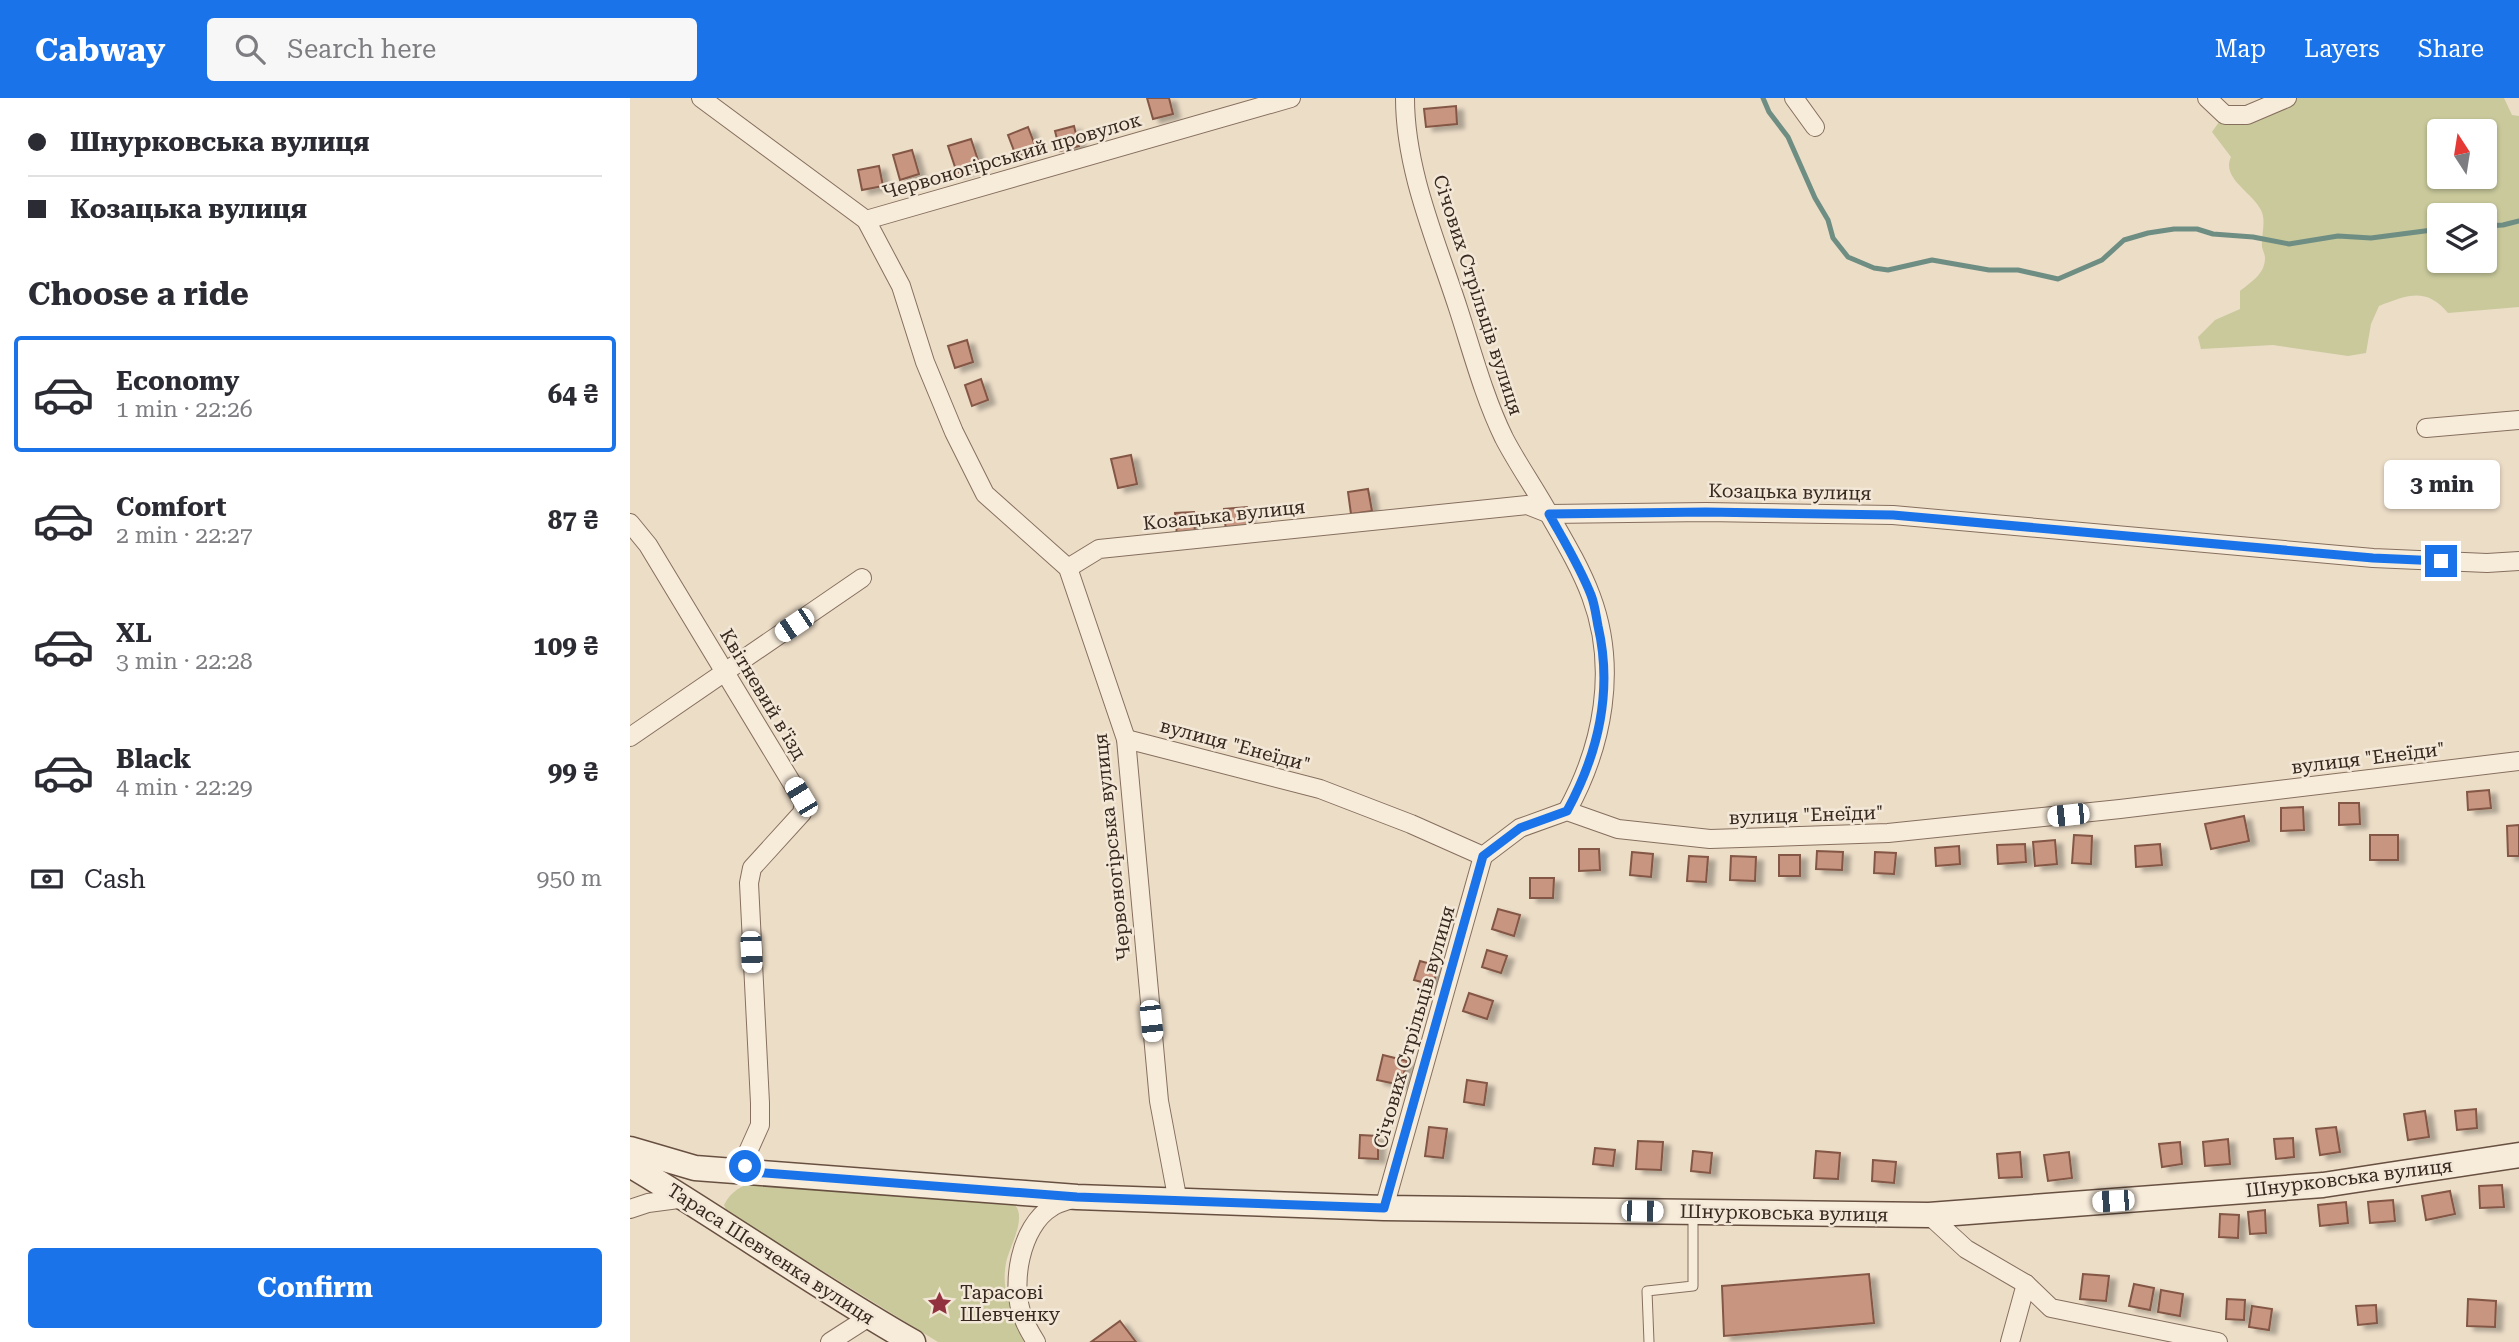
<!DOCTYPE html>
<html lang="en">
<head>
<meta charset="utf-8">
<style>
  :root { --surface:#fff; --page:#f7f7f7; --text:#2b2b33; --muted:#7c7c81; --line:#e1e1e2; --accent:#1a73e8 }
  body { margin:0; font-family:"Roboto Serif",serif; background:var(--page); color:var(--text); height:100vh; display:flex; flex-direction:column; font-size:26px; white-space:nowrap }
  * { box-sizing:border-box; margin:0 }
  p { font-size:23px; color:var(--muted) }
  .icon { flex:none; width:38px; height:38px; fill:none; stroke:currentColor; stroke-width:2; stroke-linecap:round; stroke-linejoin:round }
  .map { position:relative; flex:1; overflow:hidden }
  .panel { display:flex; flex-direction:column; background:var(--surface); width:630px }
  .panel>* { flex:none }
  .top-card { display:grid; align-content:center; height:154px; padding:0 28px; background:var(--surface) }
  .needle { width:46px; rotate:348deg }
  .buttons { position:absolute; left:1797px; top:21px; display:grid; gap:14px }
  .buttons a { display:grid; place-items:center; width:70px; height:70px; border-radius:7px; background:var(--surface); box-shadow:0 2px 5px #0004; font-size:35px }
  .end { position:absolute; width:32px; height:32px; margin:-16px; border:9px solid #1a73e8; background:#fff; box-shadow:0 0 0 4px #fff }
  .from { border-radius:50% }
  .bubble { position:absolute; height:49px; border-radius:7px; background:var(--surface); box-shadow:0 2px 5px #0004; font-size:23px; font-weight:700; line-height:49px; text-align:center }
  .car { position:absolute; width:21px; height:42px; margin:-21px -10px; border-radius:9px; box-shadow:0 0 5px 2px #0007; background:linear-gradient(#fff 24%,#345 0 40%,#fff 0 76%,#345 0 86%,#fff 0) }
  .top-card b { display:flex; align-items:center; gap:24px; height:66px; font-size:26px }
  .top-card b+b { border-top:2px solid var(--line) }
  .top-card i { width:18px; height:18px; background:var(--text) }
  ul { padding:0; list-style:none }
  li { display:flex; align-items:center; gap:21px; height:116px; margin:0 14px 10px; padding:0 14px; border:4px solid transparent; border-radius:7px }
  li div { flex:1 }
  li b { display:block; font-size:26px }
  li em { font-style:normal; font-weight:700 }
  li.active { border-color:var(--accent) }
  li>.icon { width:63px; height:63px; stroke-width:1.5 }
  h2 { padding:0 28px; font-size:32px; line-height:84px }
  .pay { display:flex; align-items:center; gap:18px; height:77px; padding:0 28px; font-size:26px }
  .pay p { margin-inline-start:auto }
  .action { display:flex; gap:14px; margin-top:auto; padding:14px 28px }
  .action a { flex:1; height:80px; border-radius:7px; background:var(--accent); color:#fff; font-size:28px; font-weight:700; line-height:80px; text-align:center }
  header { display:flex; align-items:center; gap:42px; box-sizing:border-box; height:98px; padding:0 35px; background:var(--accent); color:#fff }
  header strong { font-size:33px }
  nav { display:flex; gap:38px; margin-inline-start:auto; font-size:24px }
  .search { width:490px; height:63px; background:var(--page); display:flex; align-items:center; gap:18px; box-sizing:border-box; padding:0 24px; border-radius:7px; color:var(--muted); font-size:26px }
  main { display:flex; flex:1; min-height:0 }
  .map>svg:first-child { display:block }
</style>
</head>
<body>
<header>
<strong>Cabway</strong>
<div class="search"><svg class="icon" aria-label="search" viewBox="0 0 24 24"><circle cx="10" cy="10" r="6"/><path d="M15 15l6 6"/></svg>Search here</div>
<nav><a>Map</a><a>Layers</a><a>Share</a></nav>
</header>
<main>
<section class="panel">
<div class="top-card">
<b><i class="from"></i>Шнурковська вулиця</b>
<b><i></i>Козацька вулиця</b>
</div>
<h2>Choose a ride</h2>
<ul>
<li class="active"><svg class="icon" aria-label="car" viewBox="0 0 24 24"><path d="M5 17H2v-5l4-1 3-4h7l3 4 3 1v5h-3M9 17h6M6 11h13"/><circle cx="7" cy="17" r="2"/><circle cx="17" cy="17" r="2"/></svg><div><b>Economy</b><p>1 min · 22:26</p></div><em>64 ₴</em></li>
<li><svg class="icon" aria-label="car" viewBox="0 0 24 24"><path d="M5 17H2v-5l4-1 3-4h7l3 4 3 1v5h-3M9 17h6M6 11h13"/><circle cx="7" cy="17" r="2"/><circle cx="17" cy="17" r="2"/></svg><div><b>Comfort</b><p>2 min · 22:27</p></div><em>87 ₴</em></li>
<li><svg class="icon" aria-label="car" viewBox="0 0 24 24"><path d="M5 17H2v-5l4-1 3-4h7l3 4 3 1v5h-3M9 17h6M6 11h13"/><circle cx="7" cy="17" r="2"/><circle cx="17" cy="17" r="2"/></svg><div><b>XL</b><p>3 min · 22:28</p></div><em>109 ₴</em></li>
<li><svg class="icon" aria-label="car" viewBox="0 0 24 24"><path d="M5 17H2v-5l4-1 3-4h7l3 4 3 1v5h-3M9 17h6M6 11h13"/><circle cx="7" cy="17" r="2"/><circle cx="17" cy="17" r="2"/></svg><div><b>Black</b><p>4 min · 22:29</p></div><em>99 ₴</em></li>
</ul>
<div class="pay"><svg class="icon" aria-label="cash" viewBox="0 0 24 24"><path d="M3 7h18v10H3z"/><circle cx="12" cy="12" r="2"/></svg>Cash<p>950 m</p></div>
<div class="action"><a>Confirm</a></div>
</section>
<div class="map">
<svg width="1889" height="1244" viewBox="0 0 1889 1244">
  <defs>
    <filter id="shadow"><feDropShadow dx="7" dy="4" stdDeviation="2" flood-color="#0004"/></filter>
  </defs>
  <rect width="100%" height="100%" fill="#ecddc7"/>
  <g fill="#c9c99c" fill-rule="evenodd">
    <path d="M1667,0h207l8,17 7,1v191l-71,6c-22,-26 -40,-18 -69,-7l-8,18 -5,29 -18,3 -75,-11 -72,4 -3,-12 17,-17 25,-11v-18c11,-9 25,-17 25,-33 0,-6 -4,-9 -3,-15 0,-11 4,-23 -1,-33 -9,-18 -40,-32 -30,-53l-19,-25 7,-10 11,2zM1810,33h45v46h-45zM1810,117h45v46h-45z"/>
    <path d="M125,1084l260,23c12,14 -6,42 -9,58 -6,34 9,50 21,79h-89l-211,-130 -3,-7c7,-14 17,-19 31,-23z"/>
  </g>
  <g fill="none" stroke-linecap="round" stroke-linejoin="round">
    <g stroke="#6f8e83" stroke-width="5">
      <polyline points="1133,0 1139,14 1158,39 1185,100 1198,122 1203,140 1218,159 1244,170 1258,172 1302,162 1359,172 1388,172 1428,181 1472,162 1494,142 1518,135 1544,131 1567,131 1583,136 1623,139 1659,146 1708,138 1741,140 1810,131"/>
      <polyline points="1855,128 1873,127 1889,123"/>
    </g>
  </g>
  <g fill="#c79580" stroke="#845745" stroke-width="2" filter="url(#shadow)">
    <polygon points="517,0 539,0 543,16 523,21"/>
    <polygon points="826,8 827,26 796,29 794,11"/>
    <polygon points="444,28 449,48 430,53 425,33"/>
    <polygon points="398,29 406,50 386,58 378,37"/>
    <polygon points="341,41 350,68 327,75 318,48"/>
    <polygon points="282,52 289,76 270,82 263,57"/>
    <polygon points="249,68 253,88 232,92 228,72"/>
    <polygon points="337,242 343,264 325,270 318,248"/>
    <polygon points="351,281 358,302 342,308 335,287"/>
    <polygon points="501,357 507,386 488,390 481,361"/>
    <polygon points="738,391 742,413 721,416 718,394"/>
    <polygon points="617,409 619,431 596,434 594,411"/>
    <polygon points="564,414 565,437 547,438 545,415"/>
    <polygon points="1859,692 1861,710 1838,712 1837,694"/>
    <polygon points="1709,705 1729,705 1730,726 1709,727"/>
    <polygon points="1673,709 1674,732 1651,733 1651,710"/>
    <polygon points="1614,718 1619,743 1581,751 1575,726"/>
    <polygon points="1889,727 1889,758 1878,758 1877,728"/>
    <polygon points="1444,737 1462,738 1461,766 1442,765"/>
    <rect x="1740" y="737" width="28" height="25"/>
    <polygon points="1425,742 1427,766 1405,768 1403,744"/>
    <polygon points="1395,746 1396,764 1368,766 1367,747"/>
    <polygon points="1530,746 1532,767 1506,769 1505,748"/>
    <polygon points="1329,748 1330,766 1306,768 1305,750"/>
    <polygon points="949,751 969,751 970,772 949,773"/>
    <polygon points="1187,753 1213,754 1212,772 1186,771"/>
    <polygon points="1002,754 1023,756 1021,779 1000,777"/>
    <polygon points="1245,754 1266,755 1264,776 1244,775"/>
    <rect x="1149" y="757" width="21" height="21"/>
    <polygon points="1059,758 1078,759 1076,784 1057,783"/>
    <polygon points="1101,758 1126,759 1125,783 1100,782"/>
    <polygon points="900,780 924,780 923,800 900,800"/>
    <polygon points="868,811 890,817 884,838 862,831"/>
    <polygon points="857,852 877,858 871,875 852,869"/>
    <polygon points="790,863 808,868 803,887 784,882"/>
    <polygon points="839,895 863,903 857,921 833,913"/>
    <polygon points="753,957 777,963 771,987 747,982"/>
    <polygon points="837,982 857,985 854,1007 834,1004"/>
    <polygon points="1846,1011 1847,1030 1827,1032 1825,1013"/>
    <polygon points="1795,1013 1799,1039 1778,1042 1774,1016"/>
    <polygon points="799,1029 817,1031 813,1060 795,1058"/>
    <polygon points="1706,1029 1710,1054 1690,1057 1686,1031"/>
    <polygon points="730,1037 748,1038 748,1061 729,1060"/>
    <polygon points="1663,1040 1664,1059 1646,1061 1644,1041"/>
    <polygon points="1598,1041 1600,1066 1575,1068 1573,1044"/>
    <polygon points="1008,1043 1033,1044 1031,1072 1006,1071"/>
    <polygon points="1550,1044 1552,1066 1532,1069 1529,1046"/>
    <polygon points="965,1050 985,1052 983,1068 963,1066"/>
    <polygon points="1063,1053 1082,1055 1080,1075 1061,1073"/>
    <polygon points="1186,1053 1210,1055 1208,1081 1184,1080"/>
    <polygon points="1390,1054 1392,1079 1369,1080 1367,1056"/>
    <polygon points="1439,1054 1442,1080 1418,1083 1414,1057"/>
    <polygon points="1243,1062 1266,1064 1264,1085 1242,1083"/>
    <polygon points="1872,1087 1874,1109 1850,1110 1849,1088"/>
    <polygon points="1820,1093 1825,1116 1796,1122 1792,1098"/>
    <polygon points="1763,1102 1765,1123 1740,1125 1738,1104"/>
    <polygon points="1716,1104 1718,1125 1690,1128 1688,1107"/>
    <polygon points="1635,1112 1636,1135 1620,1136 1618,1114"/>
    <polygon points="1590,1116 1609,1117 1608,1140 1589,1139"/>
    <polygon points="1239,1176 1244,1225 1094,1238 1092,1188"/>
    <polygon points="1453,1176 1479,1178 1476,1203 1450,1201"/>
    <polygon points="1504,1186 1524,1190 1520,1212 1499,1208"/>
    <polygon points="1531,1192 1553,1196 1550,1218 1528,1214"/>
    <polygon points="1597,1201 1615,1202 1614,1222 1596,1221"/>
    <polygon points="1838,1201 1866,1203 1865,1229 1837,1228"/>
    <polygon points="1746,1207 1747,1225 1728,1227 1726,1208"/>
    <polygon points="1622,1208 1642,1211 1639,1232 1619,1229"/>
    <polygon points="490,1223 506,1244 461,1244"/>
  </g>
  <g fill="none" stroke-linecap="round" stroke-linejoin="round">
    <defs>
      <polyline id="lane" points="1019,1244 1017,1193 1063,1188 1063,1116"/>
      <g id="street">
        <polyline points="71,0 236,122 271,188 295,264 324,334 355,396 438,470 496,641 529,1003 548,1104"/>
        <path d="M775,0c0,72 31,142 53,210 14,43 26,89 46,130 14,27 32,52 46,78 15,26 31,53 41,80 27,72 12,150 -24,215"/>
        <polyline points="1164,0 1185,29"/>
        <polyline points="1577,0 1595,17 1617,17 1657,0"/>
        <polyline points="236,122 661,0"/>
        <polyline points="1796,330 1889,322"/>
        <polyline points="0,425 18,447 174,705 172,715 122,770 119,785 130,1005 130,1027 117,1056 115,1068 121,1074"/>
        <polyline points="438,470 469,451 897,407 920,416 1076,414 1263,417 1743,460 1857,465 1889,463"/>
        <polyline points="0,639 232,480"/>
        <polyline points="496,641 690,691 781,726 853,758 890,730 937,713 988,731 1080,741 1258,735 1490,711 1889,663"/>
        <polyline points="754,1110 853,758"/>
        <polyline points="0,1111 18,1105 56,1100"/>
        <polyline points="1299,1117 1336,1151 1396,1186 1421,1210 1588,1244"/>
        <polyline points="200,1244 239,1219"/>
        <path d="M406,1244c-5,-8 -10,-16 -13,-25 -13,-31 -3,-91 29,-110 5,-4 14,-6 20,-8"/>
        <polyline points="1380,1244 1396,1186"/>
      </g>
      <g id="secondary">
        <polyline points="0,1051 65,1070 447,1099 754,1110 1299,1117 1693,1087 1889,1057"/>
        <path d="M0,1067c96,57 186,122 283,177"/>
      </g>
    </defs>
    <use href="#lane" stroke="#866f5e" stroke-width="11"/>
    <use href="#street" stroke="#866f5e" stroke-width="20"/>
    <use href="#secondary" stroke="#685041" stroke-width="27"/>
    <use href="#lane" stroke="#f7ebda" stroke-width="9"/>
    <use href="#street" stroke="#f7ebda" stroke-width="18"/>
    <use href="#secondary" stroke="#f7ebda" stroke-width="24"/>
  </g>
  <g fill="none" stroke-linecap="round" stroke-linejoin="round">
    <path stroke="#1a73e8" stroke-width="9" d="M115,1068l6,6 326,25 307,11 99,-352 37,-28 47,-17c31,-57 46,-120 31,-185 -2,-10 -3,-21 -7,-31 -11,-28 -27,-54 -42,-81l157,-2 187,3 480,43 68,3"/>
  </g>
  <defs>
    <symbol id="sight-bare" viewBox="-9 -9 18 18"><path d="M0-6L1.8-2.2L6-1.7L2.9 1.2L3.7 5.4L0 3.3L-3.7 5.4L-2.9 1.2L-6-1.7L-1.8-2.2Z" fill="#91323e" stroke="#f3e8d7" stroke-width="2.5" paint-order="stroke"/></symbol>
  </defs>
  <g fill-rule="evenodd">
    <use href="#sight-bare" x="292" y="1188" width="35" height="35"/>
  </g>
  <g text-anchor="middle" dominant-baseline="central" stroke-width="5" stroke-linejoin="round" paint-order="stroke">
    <g font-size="19" fill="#382920" stroke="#f3e8d7">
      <text transform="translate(382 58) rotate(-16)">Червоногірський провулок</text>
      <text transform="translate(848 197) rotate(72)">Січових Стрільців вулиця</text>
      <text transform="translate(1160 394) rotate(1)">Козацька вулиця</text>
      <text transform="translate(594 417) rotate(-6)">Козацька вулиця</text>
      <text transform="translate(133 596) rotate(59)">Квітневий в'їзд</text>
      <text transform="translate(605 647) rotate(15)">вулиця "Енеїди"</text>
      <text transform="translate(1738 660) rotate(-7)">вулиця "Енеїди"</text>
      <text transform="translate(1176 717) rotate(-2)">вулиця "Енеїди"</text>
      <text transform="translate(482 749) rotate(-96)">Червоногірська вулиця</text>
      <text transform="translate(784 929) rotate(-74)">Січових Стрільців вулиця</text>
      <text transform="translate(1719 1080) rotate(-7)">Шнурковська вулиця</text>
      <text transform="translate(1154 1115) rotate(1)">Шнурковська вулиця</text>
      <text transform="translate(141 1156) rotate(33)">Тараса Шевченка вулиця</text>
    </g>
    <g font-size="19" fill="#382920" stroke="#f3e8d7" text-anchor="start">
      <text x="330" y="1194">Тарасові<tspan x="330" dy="22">Шевченку</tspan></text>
    </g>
  </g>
</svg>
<div class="buttons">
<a><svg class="needle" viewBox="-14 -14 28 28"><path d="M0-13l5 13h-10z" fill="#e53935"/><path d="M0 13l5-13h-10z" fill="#7c7c81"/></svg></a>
<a><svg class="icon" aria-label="layers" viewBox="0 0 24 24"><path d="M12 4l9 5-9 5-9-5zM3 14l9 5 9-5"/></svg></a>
</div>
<i class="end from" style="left:115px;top:1068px"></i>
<i class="end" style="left:1811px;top:463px"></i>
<div class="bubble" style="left:1754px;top:362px;width:116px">3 min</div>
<i class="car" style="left:164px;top:527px;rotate:236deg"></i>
<i class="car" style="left:171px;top:699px;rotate:329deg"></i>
<i class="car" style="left:1438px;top:717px;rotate:264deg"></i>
<i class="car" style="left:121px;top:854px;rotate:177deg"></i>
<i class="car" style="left:521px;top:923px;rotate:174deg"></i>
<i class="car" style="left:1483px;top:1103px;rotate:266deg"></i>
<i class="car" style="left:1012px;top:1113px;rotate:91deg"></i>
</div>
</main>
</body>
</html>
